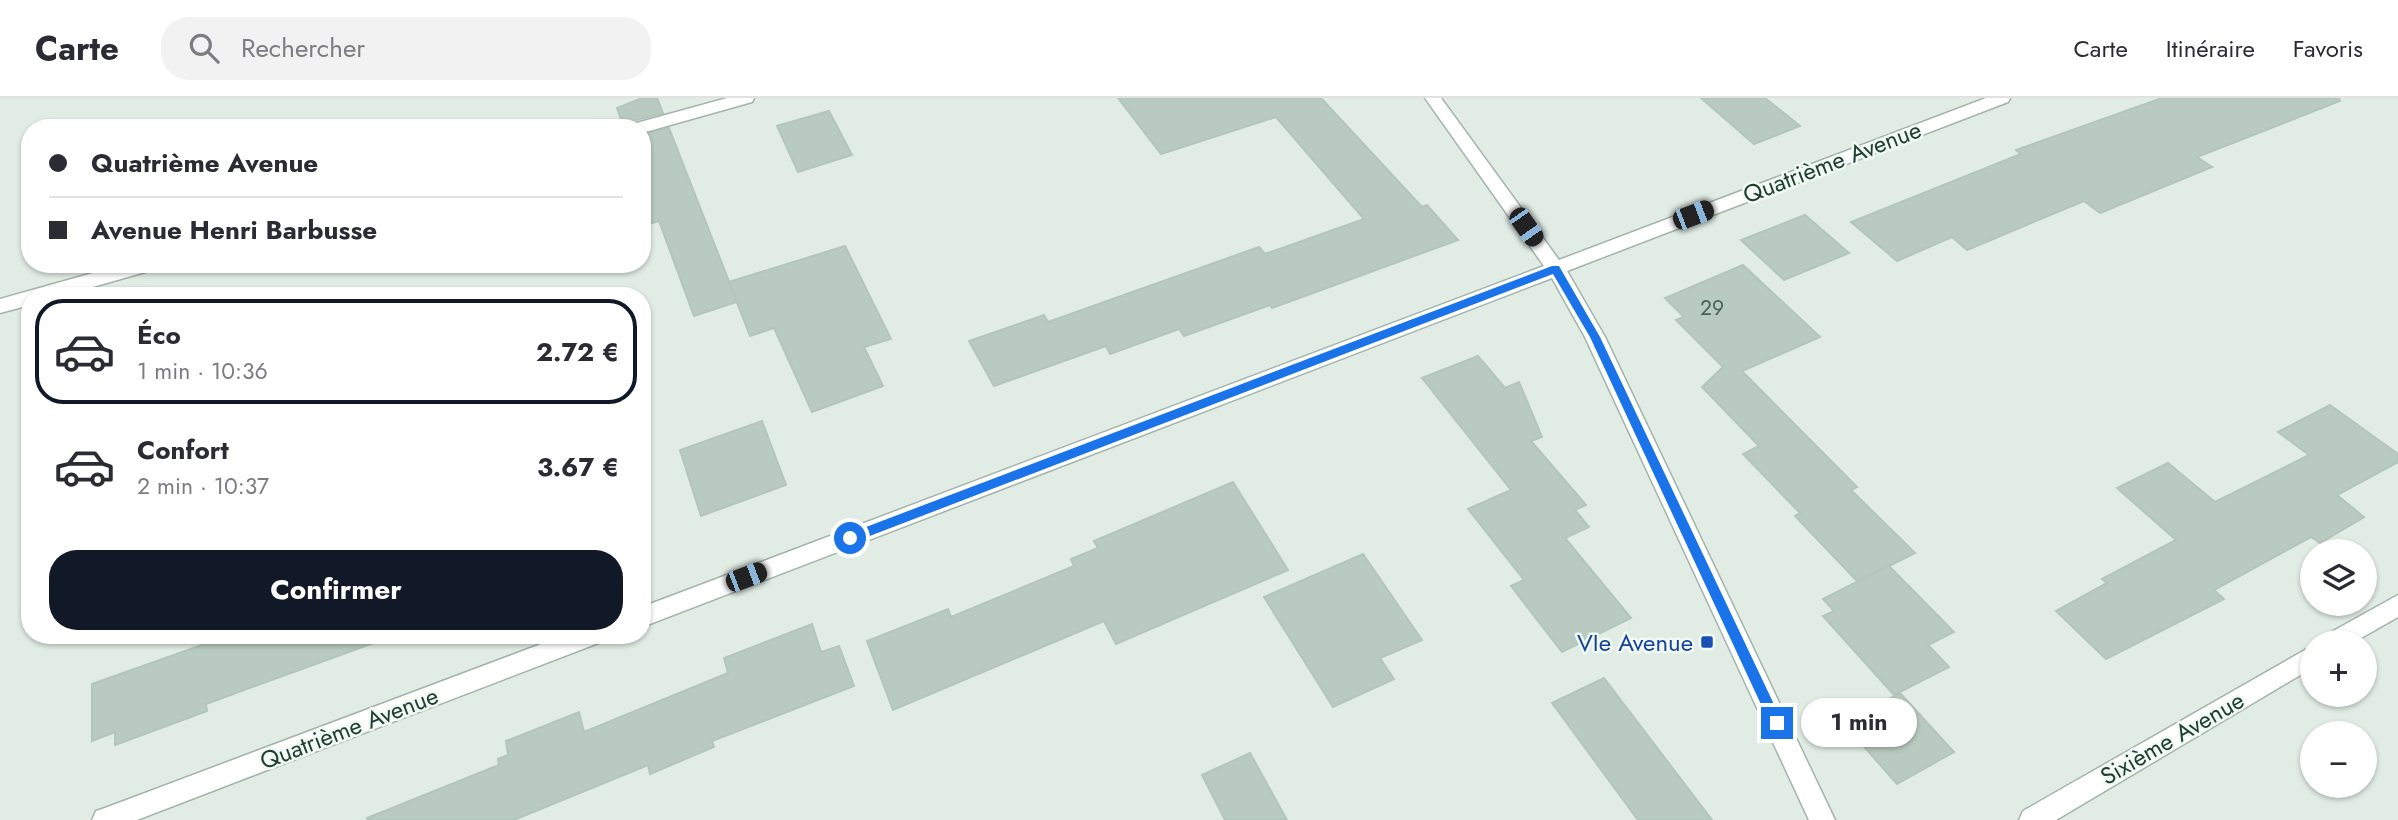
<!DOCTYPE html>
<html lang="fr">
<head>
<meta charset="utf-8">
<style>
  :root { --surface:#fff; --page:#f2f2f3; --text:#2b2b33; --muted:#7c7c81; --line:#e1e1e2; --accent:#111827 }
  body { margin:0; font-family:Jost,sans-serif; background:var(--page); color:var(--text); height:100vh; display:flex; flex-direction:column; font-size:26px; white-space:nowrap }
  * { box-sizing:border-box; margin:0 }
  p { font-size:23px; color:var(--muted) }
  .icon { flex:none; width:38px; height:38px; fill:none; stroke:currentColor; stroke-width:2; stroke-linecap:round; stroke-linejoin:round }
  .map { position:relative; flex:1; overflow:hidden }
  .details { position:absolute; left:21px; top:189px; width:630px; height:357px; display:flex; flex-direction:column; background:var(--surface); border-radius:28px; box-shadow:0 2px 5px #0004 }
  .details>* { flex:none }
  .banner { position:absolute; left:21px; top:21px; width:630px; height:154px; border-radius:28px; box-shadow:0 2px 5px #0004; display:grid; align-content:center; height:154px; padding:0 28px; background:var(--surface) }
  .controls { position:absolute; left:2300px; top:441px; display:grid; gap:14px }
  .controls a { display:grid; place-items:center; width:77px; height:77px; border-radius:50%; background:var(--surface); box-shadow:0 2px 5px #0004; font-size:35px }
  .end { position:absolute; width:32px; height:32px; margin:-16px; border:9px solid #1a73e8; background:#fff; box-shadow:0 0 0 4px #fff }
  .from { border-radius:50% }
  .bubble { position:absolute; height:49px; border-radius:24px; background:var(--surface); box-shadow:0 2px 5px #0004; font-size:23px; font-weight:700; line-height:49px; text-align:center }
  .car { position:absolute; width:21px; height:42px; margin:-21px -10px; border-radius:9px; box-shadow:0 0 5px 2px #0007; background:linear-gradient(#222 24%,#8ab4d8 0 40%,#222 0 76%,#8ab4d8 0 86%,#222 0) }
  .banner b { display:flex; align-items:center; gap:24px; height:66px; font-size:26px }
  .banner b+b { border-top:2px solid var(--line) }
  .banner i { width:18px; height:18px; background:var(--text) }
  ul { padding:12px 0 0; list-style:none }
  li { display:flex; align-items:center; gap:21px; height:105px; margin:0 14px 10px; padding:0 14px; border:4px solid transparent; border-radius:28px }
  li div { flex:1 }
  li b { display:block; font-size:26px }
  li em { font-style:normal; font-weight:700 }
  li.current { border-color:var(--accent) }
  li>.icon { width:63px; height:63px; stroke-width:1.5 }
  .cta { display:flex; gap:14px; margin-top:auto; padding:14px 28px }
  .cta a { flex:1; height:80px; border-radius:28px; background:var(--accent); color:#fff; font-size:28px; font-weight:700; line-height:80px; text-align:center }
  header { display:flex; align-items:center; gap:42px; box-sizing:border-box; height:98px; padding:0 35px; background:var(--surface); border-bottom:2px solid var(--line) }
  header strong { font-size:33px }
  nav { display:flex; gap:38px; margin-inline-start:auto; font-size:24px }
  .search { width:490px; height:63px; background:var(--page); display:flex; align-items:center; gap:18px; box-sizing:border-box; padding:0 24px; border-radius:28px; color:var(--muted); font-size:26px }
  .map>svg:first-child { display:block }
</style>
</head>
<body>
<header>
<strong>Carte</strong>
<div class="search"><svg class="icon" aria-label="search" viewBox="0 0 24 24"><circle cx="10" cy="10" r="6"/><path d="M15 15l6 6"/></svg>Rechercher</div>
<nav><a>Carte</a><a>Itinéraire</a><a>Favoris</a></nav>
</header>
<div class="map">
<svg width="2398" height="722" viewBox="0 0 2398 722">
  <rect width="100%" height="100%" fill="#e1ece5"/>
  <g fill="#b9cac0" stroke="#b3c6bb" stroke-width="2">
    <polygon points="642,0 657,0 663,15 632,23 629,30 624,30 617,10"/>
    <polygon points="1118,0 1321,0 1422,109 1427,107 1458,142 1272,210 1270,207 1184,238 1179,231 1110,256 1106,248 994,288 969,243 1044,217 1048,224 1259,149 1265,156 1364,121 1276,19 1161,56"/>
    <polygon points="1701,0 1765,0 1800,28 1754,46"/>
    <polygon points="2162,0 2339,0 2340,3 2197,59 2212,69 2100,115 2084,103 1967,152 1952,139 1897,163 1851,124 2021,56 2016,52"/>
    <polygon points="829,13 852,57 798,74 777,28"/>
    <polygon points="669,30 737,204 694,218 659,123 642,128 642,37"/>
    <polygon points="1805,117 1849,155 1784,182 1741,142"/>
    <polygon points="845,148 891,241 864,249 883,288 812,314 774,230 750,238 729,184"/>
    <polygon points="1743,167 1820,239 1742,273 1857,389 1851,392 1915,455 1889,468 1954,534 1928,547 1949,569 1894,597 1823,518 1834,513 1823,501 1888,468 1857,483 1795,418 1800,415 1743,356 1759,348 1702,289 1723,269 1676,222 1684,219 1665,200"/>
    <polygon points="1478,258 1505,290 1519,284 1542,339 1531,343 1586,407 1575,412 1589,429 1565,440 1631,520 1562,554 1511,488 1524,482 1468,411 1511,392 1422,280"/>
    <polygon points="2330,307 2398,356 2398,364 2337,397 2364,419 2320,445 2311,439 2214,492 2224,501 2106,561 2056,513 2107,485 2102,481 2176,442 2117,390 2168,365 2215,404 2309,357 2278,334"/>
    <polygon points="762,323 786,387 701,418 680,352"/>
    <polygon points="1233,384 1288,472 1116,546 1104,523 893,612 867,543 948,511 951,519 1074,468 1071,461 1098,450 1094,443"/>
    <polygon points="1363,456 1422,542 1380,560 1394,581 1333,609 1264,499"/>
    <polygon points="812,526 821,554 839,548 854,588 712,643 714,649 650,676 648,667 514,722 368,722 367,720 499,667 498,661 508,657 506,643 579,614 584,634 728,575 724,560"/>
    <polygon points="230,537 378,537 379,543 206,606 207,613 115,647 115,634 92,643 92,586"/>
    <polygon points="1604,580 1712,722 1638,722 1552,605"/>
    <polygon points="1900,595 1954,654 1897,686 1843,625"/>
    <polygon points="1250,655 1287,722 1225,722 1202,677"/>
  </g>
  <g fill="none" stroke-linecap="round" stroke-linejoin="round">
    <defs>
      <g id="minor">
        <polygon points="727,0 754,0 752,4 642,35 642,30 631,30 633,26"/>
        <polygon points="1425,0 1441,0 1559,162 1986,0 2010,0 2008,4 1567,173 1605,239 1835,722 1809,722 1585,239 1552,180 642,529 642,509 1544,168"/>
        <polygon points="125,166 158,166 156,171 61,198 30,198 30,207 0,215 0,201"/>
        <polygon points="2398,497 2398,519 2354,544 2322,544 2326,537"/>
        <polygon points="565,537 604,537 601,544 137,722 92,722 96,713 105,710"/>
        <polygon points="2312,548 2312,570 2056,722 2019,722 2023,713"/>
      </g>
    </defs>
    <use href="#minor" stroke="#a3b4ab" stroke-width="3"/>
    <use href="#minor" fill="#fff" fill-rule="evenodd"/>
  </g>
  <polygon fill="#1a73e8" points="1552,168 1559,168 1600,239 1781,621 1781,630 1772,630 1590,239 1553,176 854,444 850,445 844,440 845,437"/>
  <rect fill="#1a4fb4" stroke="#f1f9f4" stroke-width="2.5" x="1700" y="537" width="14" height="14" rx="3.5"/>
  <g text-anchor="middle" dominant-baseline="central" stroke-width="5" stroke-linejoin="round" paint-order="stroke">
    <g font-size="21" fill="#466155">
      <text x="1712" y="210">29</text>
    </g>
    <g font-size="24" fill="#203e31" stroke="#f1f9f4">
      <text transform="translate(1832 64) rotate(-21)">Quatrième Avenue</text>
      <text transform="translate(349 630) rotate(-21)">Quatrième Avenue</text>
      <text transform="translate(2172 640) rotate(-30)">Sixième Avenue</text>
    </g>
    <g font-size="24" fill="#164399" stroke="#f1f9f4" text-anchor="end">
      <text x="1693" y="544">VIe Avenue</text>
    </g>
  </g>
</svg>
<div class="controls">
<a><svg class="icon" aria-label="layers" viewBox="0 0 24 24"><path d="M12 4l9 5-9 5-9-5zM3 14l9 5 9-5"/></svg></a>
<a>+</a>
<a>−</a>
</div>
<i class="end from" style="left:850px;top:440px"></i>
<i class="end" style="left:1777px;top:625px"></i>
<div class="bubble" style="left:1801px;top:600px;width:116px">1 min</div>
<i class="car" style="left:1693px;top:117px;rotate:69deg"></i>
<i class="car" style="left:1526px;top:129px;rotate:145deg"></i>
<i class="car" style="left:746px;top:479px;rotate:69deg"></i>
<div class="banner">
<b><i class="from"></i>Quatrième Avenue</b>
<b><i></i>Avenue Henri Barbusse</b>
</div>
<section class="details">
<ul>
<li class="current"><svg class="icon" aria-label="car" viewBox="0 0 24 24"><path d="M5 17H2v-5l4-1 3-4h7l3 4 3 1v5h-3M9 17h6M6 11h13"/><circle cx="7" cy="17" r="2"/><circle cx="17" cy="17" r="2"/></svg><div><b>Éco</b><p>1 min · 10:36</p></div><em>2.72 €</em></li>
<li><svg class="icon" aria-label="car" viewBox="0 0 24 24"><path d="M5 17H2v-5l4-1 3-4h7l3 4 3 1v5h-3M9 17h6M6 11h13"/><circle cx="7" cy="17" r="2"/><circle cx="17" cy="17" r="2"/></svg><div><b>Confort</b><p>2 min · 10:37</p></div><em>3.67 €</em></li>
</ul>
<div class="cta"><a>Confirmer</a></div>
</section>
</div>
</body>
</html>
